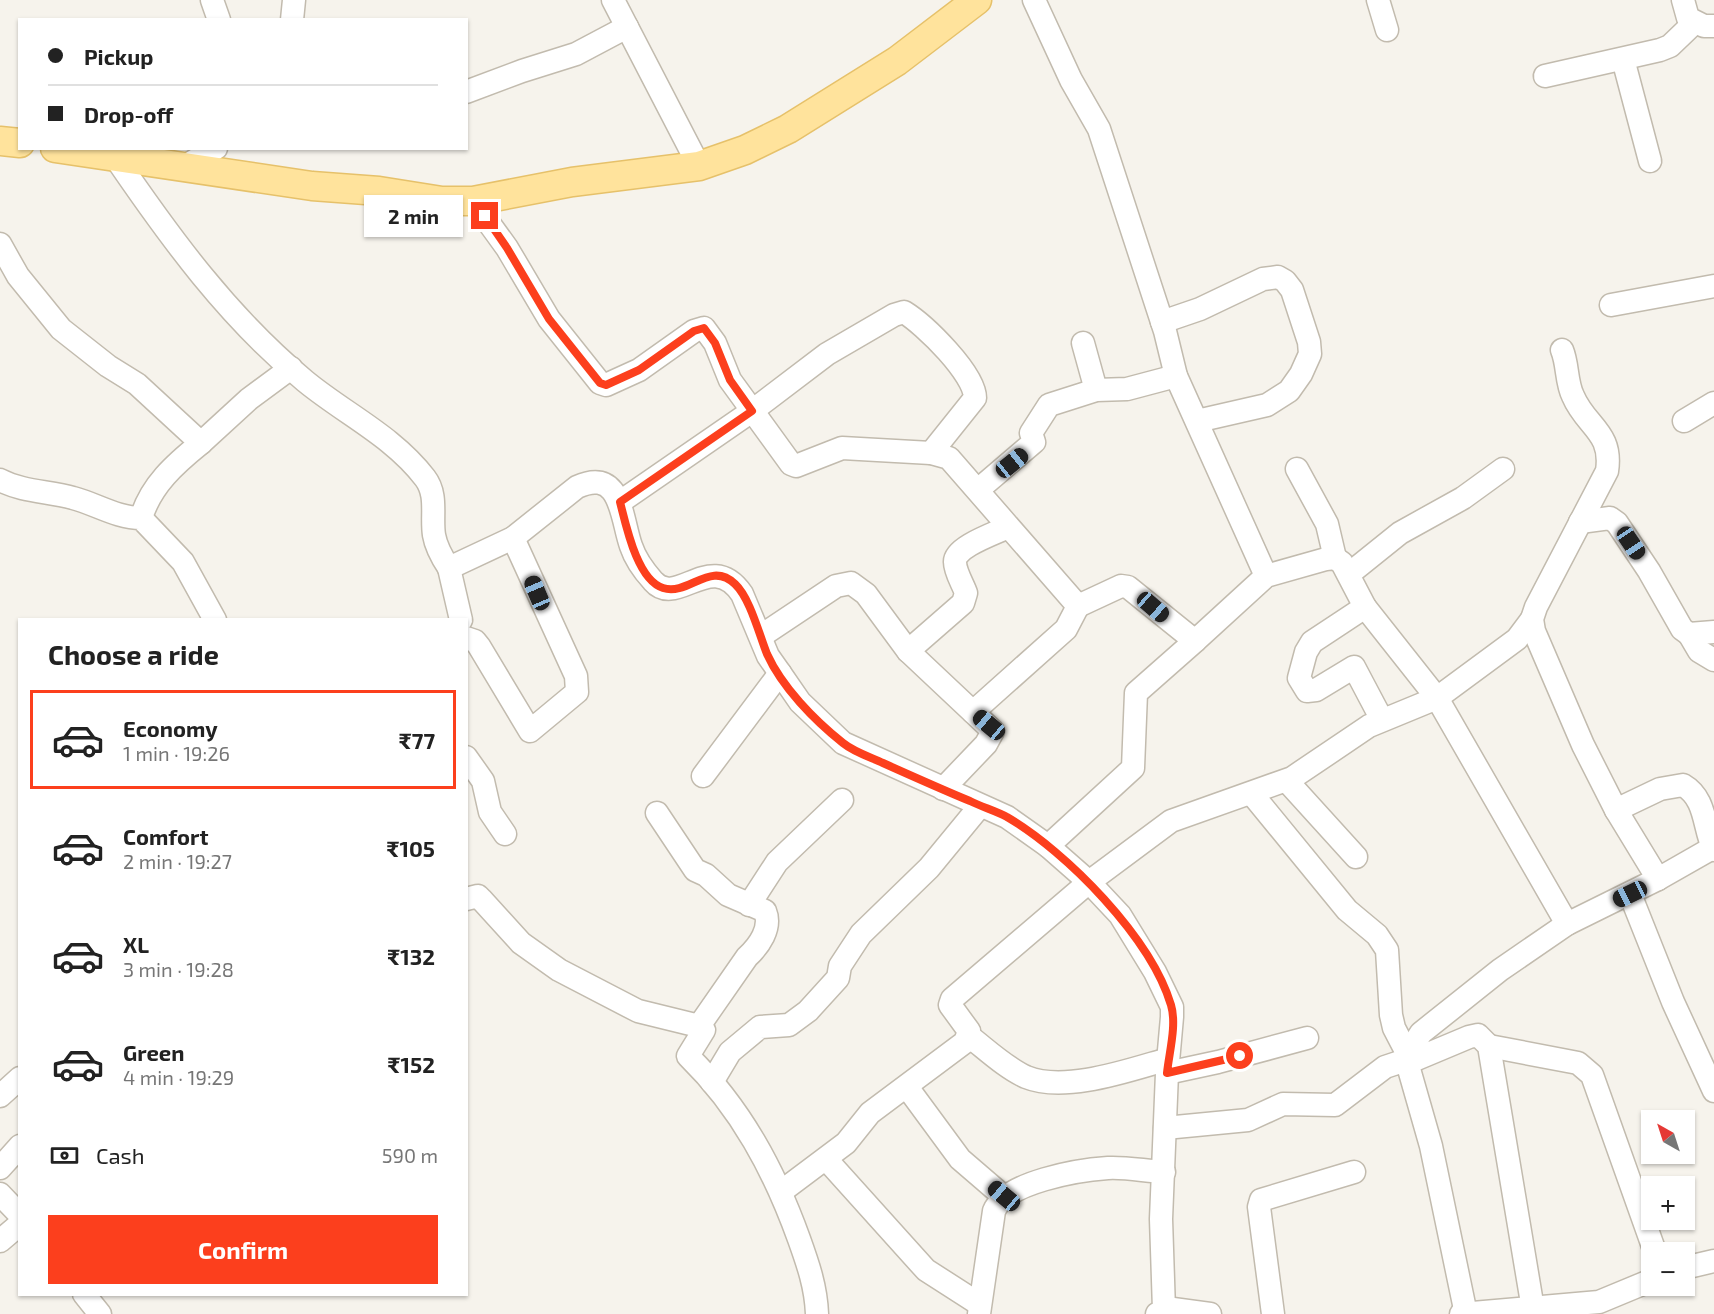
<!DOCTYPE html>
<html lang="en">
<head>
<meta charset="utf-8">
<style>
  :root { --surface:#fff; --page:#f6f6f6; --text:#222; --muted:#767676; --line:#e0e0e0; --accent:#fc3f1d }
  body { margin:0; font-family:"Exo 2",sans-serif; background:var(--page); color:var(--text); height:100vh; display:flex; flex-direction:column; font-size:22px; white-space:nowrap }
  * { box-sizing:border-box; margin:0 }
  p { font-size:20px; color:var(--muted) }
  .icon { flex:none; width:33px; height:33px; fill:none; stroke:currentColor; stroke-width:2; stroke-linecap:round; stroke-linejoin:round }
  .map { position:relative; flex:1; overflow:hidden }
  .panel { position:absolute; left:18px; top:618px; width:450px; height:678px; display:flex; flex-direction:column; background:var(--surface); border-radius:0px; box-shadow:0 2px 4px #0004 }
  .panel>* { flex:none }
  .banner { position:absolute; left:18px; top:18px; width:450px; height:132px; border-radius:0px; box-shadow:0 2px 4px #0004; display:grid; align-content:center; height:132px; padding:0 30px; background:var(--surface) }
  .needle { width:39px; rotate:321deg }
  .tools { position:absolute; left:1641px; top:1110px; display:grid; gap:12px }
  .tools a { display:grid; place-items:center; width:54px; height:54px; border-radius:0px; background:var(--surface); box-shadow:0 2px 4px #0004; font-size:30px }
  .end { position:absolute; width:27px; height:27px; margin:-14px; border:8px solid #fc3f1d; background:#fff; box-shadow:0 0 0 3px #fff }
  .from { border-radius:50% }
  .bubble { position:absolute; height:42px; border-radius:0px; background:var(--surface); box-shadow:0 2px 4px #0004; font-size:20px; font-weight:700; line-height:42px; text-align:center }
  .car { position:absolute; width:18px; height:36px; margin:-18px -9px; border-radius:8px; box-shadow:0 0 4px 2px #0007; background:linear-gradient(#222 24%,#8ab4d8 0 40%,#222 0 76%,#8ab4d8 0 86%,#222 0) }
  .banner b { display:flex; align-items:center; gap:21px; height:57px; font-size:22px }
  .banner b+b { border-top:2px solid var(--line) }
  .banner i { width:15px; height:15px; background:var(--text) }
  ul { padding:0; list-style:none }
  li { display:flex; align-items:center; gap:18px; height:99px; margin:0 12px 9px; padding:0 18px; border:3px solid transparent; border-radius:0px }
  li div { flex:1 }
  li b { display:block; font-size:22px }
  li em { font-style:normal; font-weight:700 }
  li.selected { border-color:var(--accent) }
  li>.icon { width:54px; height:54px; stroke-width:1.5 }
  h2 { padding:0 30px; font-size:27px; line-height:72px }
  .pay { display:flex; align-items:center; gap:15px; height:66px; padding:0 30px; font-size:22px }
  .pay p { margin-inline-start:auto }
  .cta { display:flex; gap:12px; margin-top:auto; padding:12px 30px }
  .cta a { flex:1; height:69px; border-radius:0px; background:var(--accent); color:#fff; font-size:24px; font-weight:700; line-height:69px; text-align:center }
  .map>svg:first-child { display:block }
</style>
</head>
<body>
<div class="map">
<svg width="1714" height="1314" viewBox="0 0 1714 1314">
  <rect width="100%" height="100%" fill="#f6f3ec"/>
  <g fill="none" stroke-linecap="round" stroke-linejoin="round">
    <defs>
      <g id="minor">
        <polyline points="212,0 219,20"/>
        <polyline points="613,0 699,166"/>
        <polyline points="1034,0 1071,80 1099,129 1165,331 1176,376 1266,576"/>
        <polyline points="1378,0 1387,30"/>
        <polyline points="1683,0 1688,18 1704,26 1714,26"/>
        <polyline points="292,20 294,0"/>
        <polyline points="1623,59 1650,161"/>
        <polyline points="1545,76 1660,50 1670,46 1694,23"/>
        <polyline points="466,92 522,71 576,54 627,27"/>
        <path d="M115,157c56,82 113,160 190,224 40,33 88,55 120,97 13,17 6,38 9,57 2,12 9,24 15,33l64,-30 64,-51c45,-20 44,31 54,59 4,12 13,25 22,35 24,28 58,-33 89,13l26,62 12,17 20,29 43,41 164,74 41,29 41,36 31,33 35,57 17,35v10l-5,56 -6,146 3,91"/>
        <polyline points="182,168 216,148"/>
        <polyline points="473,201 507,248 549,319 600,383 606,385 639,370 694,331 704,328 715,343 730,380 791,464 796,466 842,448 931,453 949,458 1078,606 1121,586 1128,587 1195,641 1266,576 1326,559 1335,558 1342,563 1365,607 1437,698 1567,924"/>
        <path d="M0,244l18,32 43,53 47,37 29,18 64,59c-26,21 -50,42 -60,75"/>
        <polyline points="1611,305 1714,286"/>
        <polyline points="1162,322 1200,309 1263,279 1278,277 1285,281 1292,290 1309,342 1310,354 1301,374 1289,391 1267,405 1197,421"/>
        <polyline points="1083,343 1096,390"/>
        <path d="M1562,350c6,14 4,32 11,46 13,31 40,36 34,75l-71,136 -4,12 2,12 49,114 33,65 42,69"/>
        <polyline points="1684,421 1714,403"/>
        <polyline points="201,443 249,399 291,368"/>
        <polyline points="1297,469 1327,524 1335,558"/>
        <path d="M0,480c23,12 49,11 73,18 23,6 44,20 68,20l42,44 32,58"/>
        <polyline points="979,489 1034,442 1031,433 1049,405 1096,390 1127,389 1176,376"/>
        <path d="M620,502l132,-91 75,-57 67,-39 10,-3c21,13 71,62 71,86l-44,55"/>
        <polyline points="1580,522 1610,518 1617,523 1649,571 1682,629 1689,634 1714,632"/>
        <polyline points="449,568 461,620"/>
        <polyline points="1349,574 1400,533 1463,498 1503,469"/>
        <polyline points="1365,607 1312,642 1306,652 1299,678 1307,691 1316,690 1354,667 1382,720"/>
        <polyline points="1689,634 1699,651 1714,660"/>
        <polyline points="761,636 836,586 851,583 866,594 908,651 993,731 986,744 943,789"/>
        <polyline points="466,638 475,641 479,646 530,731 577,692 576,676 513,538"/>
        <path d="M908,651l55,-48 3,-10c-3,-9 -11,-21 -11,-31 -1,-15 41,-29 53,-35"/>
        <polyline points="973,712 1066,629 1078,606"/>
        <polyline points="466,757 483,781 490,812 505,834"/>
        <polyline points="703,776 780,673"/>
        <polyline points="1287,781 1356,857"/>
        <polyline points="1252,794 1347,910 1377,935 1387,950 1391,1015 1394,1028 1407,1053"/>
        <path d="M1616,810l44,-21 23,-4c24,14 20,42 31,65"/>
        <path d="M657,813l38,57 11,5 22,20 37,16c7,17 -6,35 -18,46l-48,69 5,4 -16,26c53,52 86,114 111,183 9,25 17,48 18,75"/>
        <polyline points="1048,846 1133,768 1136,693 1195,641"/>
        <polyline points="1630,894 1673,1002 1714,1091"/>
        <polyline points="466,899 478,896 481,899 521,943 559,970 638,1011 699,1026"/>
        <polyline points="749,905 777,862 842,800"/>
        <path d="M969,1036c18,14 37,32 57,41 39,16 103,-7 142,-18"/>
        <polyline points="1489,1046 1578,1063 1592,1075 1655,1252"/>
        <polyline points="1403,1061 1421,1033 1500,970 1567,924 1658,879 1714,847"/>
        <polyline points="1407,1063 1469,1037 1478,1035 1489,1046 1533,1309"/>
        <polyline points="1167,1073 1218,1062 1307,1038"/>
        <polyline points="712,1082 730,1052 760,1027 789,1025 808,1011 838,978 840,966 861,934 929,868 980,806"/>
        <polyline points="907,1087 960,1159 1003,1196"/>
        <polyline points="0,1096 20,1078"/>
        <polyline points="1165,1128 1248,1120 1283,1104 1335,1105 1385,1067 1403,1061 1409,1069 1431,1146 1466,1314"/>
        <polyline points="826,1159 926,1270 979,1304"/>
        <polyline points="0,1168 20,1146"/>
        <polyline points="782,1191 846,1143 870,1113 965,1042 969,1031 950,1005 952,999 1089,882 1171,821 1292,778 1369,726 1437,698 1517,639 1532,619"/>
        <polyline points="0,1194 20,1215"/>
        <polyline points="0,1241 20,1224"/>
        <polyline points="1684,1268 1714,1261"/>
        <polyline points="84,1294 100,1314"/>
        <path d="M979,1314l15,-103c12,-29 84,-41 114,-43 18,-1 37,3 56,4"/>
        <polyline points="1157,1314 1173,1309 1210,1314"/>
        <polyline points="1273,1314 1259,1207 1261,1200 1354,1172"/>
        <polyline points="1461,1314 1599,1302 1652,1280"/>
      </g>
      <g id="major">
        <polyline points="0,141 20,143"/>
        <polyline points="55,148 312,186 379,191 442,201 473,201 572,182 699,166 745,150 788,129 897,61 977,0"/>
      </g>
    </defs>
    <use href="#minor" stroke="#c2bbae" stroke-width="25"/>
    <use href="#major" stroke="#e6c16a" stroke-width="31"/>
    <use href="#minor" stroke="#fff" stroke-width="22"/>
    <use href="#major" stroke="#ffe39c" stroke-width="28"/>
  </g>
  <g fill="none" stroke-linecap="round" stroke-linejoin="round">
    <path stroke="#fc3f1d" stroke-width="8" d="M485,216l22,32 42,71 51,64 6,2 33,-15 55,-39 10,-3 11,15 15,37 22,31 -132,91c6,23 17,78 43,86 26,8 47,-28 72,-4 15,14 24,50 32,70 15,33 47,66 76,89 11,9 27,14 40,20 29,13 58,26 87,38 12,6 26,10 37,16 60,35 144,121 164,188 6,20 -2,48 -4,68l73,-17"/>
  </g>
</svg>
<div class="tools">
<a><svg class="needle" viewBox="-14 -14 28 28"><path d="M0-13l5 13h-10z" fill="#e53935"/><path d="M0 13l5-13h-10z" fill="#767676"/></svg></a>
<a>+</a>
<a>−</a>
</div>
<i class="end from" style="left:1240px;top:1056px"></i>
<i class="end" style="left:485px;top:216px"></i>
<div class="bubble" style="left:364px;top:195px;width:99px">2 min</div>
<i class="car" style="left:1012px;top:463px;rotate:51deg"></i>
<i class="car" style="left:1631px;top:543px;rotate:146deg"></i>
<i class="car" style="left:537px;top:593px;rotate:337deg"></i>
<i class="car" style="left:1153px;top:607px;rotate:131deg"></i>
<i class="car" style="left:989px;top:725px;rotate:310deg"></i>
<i class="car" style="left:1630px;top:894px;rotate:244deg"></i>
<i class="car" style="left:1004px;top:1196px;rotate:310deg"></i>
<div class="banner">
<b><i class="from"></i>Pickup</b>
<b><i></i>Drop-off</b>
</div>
<section class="panel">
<h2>Choose a ride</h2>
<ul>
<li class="selected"><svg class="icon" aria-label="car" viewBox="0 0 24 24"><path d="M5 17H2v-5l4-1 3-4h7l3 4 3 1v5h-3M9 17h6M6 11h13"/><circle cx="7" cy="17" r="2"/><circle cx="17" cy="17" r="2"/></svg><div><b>Economy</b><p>1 min · 19:26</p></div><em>₹77</em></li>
<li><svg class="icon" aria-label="car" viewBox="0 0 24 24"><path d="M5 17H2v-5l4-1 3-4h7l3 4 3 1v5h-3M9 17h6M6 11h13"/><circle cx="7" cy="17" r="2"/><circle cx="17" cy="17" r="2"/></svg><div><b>Comfort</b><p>2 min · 19:27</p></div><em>₹105</em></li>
<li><svg class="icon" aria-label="car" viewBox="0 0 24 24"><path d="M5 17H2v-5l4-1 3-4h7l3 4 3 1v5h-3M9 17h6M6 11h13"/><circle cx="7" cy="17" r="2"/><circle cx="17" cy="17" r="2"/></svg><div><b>XL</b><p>3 min · 19:28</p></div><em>₹132</em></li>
<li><svg class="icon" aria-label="car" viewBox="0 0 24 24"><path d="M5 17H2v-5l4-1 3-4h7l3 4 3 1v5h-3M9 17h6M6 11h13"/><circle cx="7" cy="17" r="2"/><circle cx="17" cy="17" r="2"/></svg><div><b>Green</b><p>4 min · 19:29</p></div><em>₹152</em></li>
</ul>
<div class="pay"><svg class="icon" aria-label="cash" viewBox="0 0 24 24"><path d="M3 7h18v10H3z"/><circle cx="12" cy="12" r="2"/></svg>Cash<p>590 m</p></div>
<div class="cta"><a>Confirm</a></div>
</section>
</div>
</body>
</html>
